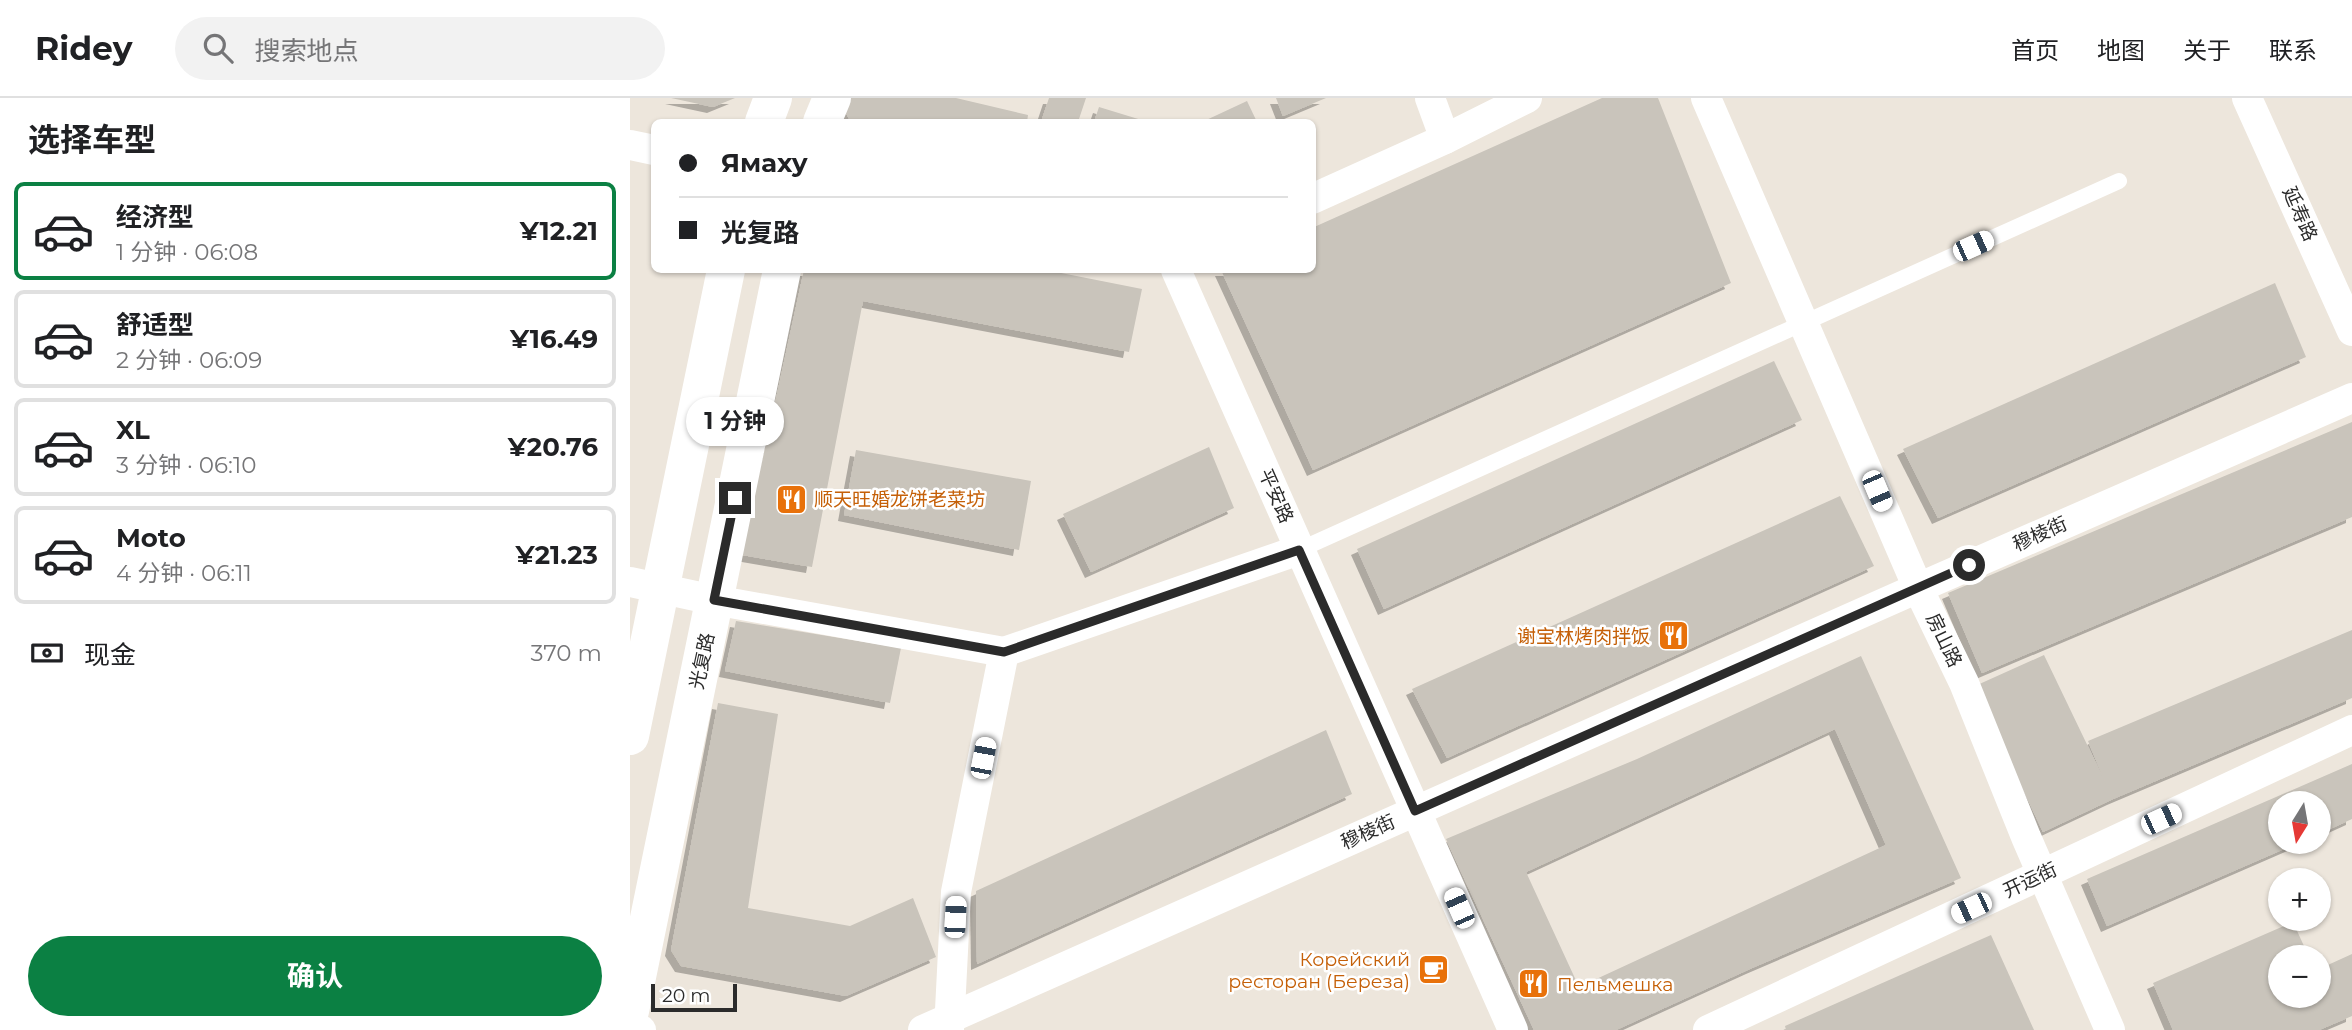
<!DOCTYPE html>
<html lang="zh">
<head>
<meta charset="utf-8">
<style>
  :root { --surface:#fff; --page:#f2f2f2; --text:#202124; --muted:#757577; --line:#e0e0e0; --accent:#0b8043 }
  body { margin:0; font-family:Montserrat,"Noto Sans SC",sans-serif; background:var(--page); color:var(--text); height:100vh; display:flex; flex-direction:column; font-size:26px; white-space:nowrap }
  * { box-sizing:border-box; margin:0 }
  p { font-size:23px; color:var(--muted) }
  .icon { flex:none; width:38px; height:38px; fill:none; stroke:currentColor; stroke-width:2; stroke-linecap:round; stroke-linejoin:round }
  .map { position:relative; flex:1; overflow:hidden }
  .panel { display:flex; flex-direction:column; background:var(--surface); width:630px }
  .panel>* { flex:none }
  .top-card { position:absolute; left:21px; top:21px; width:665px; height:154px; border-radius:10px; box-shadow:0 2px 5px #0004; display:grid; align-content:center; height:154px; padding:0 28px; background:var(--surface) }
  .needle { width:46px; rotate:191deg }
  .buttons { position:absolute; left:1638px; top:693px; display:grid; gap:14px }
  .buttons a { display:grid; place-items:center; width:63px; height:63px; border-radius:50%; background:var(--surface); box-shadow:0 2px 5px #0004; font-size:35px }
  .scale { position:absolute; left:21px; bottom:18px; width:86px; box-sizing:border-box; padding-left:7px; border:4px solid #2b2b2b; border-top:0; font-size:19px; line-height:24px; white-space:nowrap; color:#2b2b2b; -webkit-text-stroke:5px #fff; paint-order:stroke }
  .end { position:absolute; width:32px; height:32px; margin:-16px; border:9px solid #2b2b2b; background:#fff; box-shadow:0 0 0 4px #fff }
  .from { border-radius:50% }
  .bubble { position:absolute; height:49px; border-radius:24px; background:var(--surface); box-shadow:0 2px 5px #0004; font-size:23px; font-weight:700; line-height:49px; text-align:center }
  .car { position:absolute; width:21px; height:42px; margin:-21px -10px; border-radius:9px; box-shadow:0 0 5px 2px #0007; background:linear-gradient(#fff 24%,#345 0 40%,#fff 0 76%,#345 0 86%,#fff 0) }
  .top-card b { display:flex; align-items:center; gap:24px; height:66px; font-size:26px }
  .top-card b+b { border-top:2px solid var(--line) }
  .top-card i { width:18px; height:18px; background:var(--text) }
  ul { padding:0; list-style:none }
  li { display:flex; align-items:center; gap:21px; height:98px; margin:0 14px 10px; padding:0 14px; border:4px solid var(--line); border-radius:10px }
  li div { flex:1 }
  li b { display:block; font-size:26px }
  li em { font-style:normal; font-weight:700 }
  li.selected { border-color:var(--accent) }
  li>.icon { width:63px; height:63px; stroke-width:1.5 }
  h2 { padding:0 28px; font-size:32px; line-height:84px }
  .pay { display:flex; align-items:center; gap:18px; height:77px; padding:0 28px; font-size:26px }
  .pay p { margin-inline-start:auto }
  .primary-button { display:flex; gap:14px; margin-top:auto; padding:14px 28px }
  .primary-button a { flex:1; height:80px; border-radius:42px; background:var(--accent); color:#fff; font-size:28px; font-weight:700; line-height:80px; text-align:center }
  header { display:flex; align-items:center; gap:42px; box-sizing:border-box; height:98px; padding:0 35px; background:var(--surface); border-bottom:2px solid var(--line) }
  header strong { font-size:33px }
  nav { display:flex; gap:38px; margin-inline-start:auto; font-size:24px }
  .search { width:490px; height:63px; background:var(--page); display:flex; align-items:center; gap:18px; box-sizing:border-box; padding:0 24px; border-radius:38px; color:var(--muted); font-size:26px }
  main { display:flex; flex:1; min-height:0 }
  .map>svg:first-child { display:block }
</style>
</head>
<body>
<header>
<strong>Ridey</strong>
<div class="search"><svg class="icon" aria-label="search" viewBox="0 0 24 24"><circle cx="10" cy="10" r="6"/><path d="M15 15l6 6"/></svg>搜索地点</div>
<nav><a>首页</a><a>地图</a><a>关于</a><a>联系</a></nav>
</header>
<main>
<section class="panel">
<h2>选择车型</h2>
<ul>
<li class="selected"><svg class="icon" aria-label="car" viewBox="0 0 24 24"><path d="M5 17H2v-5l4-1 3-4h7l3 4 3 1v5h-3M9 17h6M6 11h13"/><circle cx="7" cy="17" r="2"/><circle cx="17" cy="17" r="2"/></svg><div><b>经济型</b><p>1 分钟 · 06:08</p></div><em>¥12.21</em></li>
<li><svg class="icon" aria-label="car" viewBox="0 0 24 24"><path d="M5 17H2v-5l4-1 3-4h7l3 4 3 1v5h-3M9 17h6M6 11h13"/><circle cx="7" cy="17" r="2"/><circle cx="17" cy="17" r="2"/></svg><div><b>舒适型</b><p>2 分钟 · 06:09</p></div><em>¥16.49</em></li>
<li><svg class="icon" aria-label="car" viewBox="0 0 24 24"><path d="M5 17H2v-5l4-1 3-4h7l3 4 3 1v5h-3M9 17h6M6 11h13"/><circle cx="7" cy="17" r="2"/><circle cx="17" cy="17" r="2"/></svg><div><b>XL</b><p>3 分钟 · 06:10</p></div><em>¥20.76</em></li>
<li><svg class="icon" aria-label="car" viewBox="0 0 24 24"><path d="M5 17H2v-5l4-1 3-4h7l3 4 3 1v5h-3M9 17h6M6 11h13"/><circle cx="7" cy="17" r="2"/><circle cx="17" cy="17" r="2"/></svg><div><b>Moto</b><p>4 分钟 · 06:11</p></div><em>¥21.23</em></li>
</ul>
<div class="pay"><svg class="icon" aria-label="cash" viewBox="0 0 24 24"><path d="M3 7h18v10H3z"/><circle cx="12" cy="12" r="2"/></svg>现金<p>370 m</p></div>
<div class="primary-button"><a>确认</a></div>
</section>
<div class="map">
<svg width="1722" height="932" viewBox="0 0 1722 932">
  <defs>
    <filter id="shadow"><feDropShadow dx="-6" dy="6" stdDeviation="0" flood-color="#0004"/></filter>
  </defs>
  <rect width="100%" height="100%" fill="#ede6dc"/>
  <g fill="#c9c4bb" fill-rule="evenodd" filter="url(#shadow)">
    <polygon points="41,0 105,0 83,9"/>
    <polygon points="217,0 326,0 398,17 397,24 221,24 214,12"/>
    <polygon points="419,0 456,0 448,24 411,24"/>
    <polygon points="646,0 696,0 653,18"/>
    <polygon points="972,0 1028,0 1101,185 683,372 591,172 682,172 682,130"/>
    <polygon points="617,3 627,24 572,24"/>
    <polygon points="469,9 518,24 464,24"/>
    <polygon points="174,172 416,172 512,191 499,254 233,203 182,469 112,457"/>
    <polygon points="1645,185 1676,259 1308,420 1273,351"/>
    <polygon points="1144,263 1172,322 754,511 727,451"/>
    <polygon points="1722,324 1722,419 1352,575 1318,495"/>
    <polygon points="579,349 604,410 461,474 433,416"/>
    <polygon points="226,352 401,383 389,452 214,417"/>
    <polygon points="1210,398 1244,468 817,660 782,591"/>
    <polygon points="106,523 271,550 260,605 95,573"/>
    <polygon points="1722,532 1722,600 1483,701 1413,734 1345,588 1414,557 1476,686 1458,643"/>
    <path d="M1231,558l100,222 -209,90 -136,62h-82l-88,-191 191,-80zM1205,631l51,116 -307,142 -53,-115z"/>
    <polygon points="88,605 148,616 118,810 220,828 283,800 306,859 216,898 51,868 41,852"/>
    <polygon points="696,632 722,696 347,866 346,793"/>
    <polygon points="1722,666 1722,721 1689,736 1689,705 1650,705 1650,744 1670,744 1477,828 1457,781"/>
    <polygon points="1663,824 1679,859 1650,859 1650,898 1689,898 1689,871 1722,856 1722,918 1689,932 1543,932 1523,885"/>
    <polygon points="1361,837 1404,932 1156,932 1155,928"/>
  </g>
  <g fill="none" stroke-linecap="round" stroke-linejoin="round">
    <polyline stroke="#fff" stroke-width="16" points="669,452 1489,83"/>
    <g stroke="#fff" stroke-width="30">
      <polyline points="800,0 815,41"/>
      <polyline points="1076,0 1288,490 1334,585 1396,739 1480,932"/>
      <polyline points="1617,0 1722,233"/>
      <polyline points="0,47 24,52"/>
      <polyline points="682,101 815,41 897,0"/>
      <polyline points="546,172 883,932"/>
      <polyline points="0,484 84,502 374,554"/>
      <polyline points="0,930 11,932"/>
      <polyline points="293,932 1288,490 1722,300"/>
      <polyline points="319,932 326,794 374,554 669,452"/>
      <polyline points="1078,932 1722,632"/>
    </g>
    <g stroke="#fff" stroke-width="38">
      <polyline points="134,24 143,0"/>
      <polyline points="192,24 202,0"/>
      <polyline points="0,638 96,172"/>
      <polyline points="0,913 152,172"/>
    </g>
  </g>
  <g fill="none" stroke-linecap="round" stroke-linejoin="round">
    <polyline stroke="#2b2b2b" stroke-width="9" points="105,400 84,502 374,554 669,452 785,713 1339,467"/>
  </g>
  <defs>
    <symbol id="restaurant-square" viewBox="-11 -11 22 22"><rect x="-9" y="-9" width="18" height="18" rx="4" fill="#e8710a" stroke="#fff"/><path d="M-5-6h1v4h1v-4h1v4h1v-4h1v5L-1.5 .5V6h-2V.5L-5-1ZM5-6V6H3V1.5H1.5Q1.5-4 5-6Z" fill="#fff"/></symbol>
    <symbol id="cafe-square" viewBox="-11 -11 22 22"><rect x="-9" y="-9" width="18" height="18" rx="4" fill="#e8710a" stroke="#fff"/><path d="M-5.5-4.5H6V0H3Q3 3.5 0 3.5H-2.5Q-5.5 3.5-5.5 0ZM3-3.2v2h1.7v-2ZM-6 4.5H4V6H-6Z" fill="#fff"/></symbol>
  </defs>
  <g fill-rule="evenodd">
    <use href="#restaurant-square" x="144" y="384" width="35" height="35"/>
    <use href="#restaurant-square" x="1026" y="520" width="35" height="35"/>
    <use href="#cafe-square" x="786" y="854" width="35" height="35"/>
    <use href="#restaurant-square" x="886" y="868" width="35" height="35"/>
  </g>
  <g text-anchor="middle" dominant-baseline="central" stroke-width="5" stroke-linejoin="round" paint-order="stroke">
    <g font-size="19" fill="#2b2b2b" stroke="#fff">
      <text transform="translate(1670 116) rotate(66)">延寿路</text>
      <text transform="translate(646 398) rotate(66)">平安路</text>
      <text transform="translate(1410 436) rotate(-24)">穆棱街</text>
      <text transform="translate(1314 542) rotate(64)">房山路</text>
      <text transform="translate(72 563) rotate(-78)">光复路</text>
      <text transform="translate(738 734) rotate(-24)">穆棱街</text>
      <text transform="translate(1400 782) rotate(-25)">开运街</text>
    </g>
    <g font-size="19" fill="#c56008" stroke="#fff" text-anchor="start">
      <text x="184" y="401">顺天旺婚龙饼老菜坊</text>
      <text x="1020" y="538" text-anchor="end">谢宝林烤肉拌饭</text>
      <text x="780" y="861" text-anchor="end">Корейский<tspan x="780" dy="22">ресторан (Береза)</tspan></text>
      <text x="927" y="886">Пельмешка</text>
    </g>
  </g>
</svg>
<div class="buttons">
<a><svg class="needle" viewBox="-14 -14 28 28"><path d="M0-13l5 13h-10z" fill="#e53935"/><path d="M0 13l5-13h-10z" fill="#757577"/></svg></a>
<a>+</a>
<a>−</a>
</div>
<div class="scale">20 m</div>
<i class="end from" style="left:1339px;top:467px"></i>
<i class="end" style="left:105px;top:400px"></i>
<div class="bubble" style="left:56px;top:299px;width:98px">1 分钟</div>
<i class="car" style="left:1343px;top:148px;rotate:66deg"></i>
<i class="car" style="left:1247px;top:393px;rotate:157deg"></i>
<i class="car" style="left:353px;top:660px;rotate:11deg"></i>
<i class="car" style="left:1531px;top:721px;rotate:65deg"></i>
<i class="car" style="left:829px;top:810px;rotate:336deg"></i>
<i class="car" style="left:1341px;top:810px;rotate:245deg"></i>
<i class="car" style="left:325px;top:819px;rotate:3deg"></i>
<div class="top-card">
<b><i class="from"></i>Ямаху</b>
<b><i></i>光复路</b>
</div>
</div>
</main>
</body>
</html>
